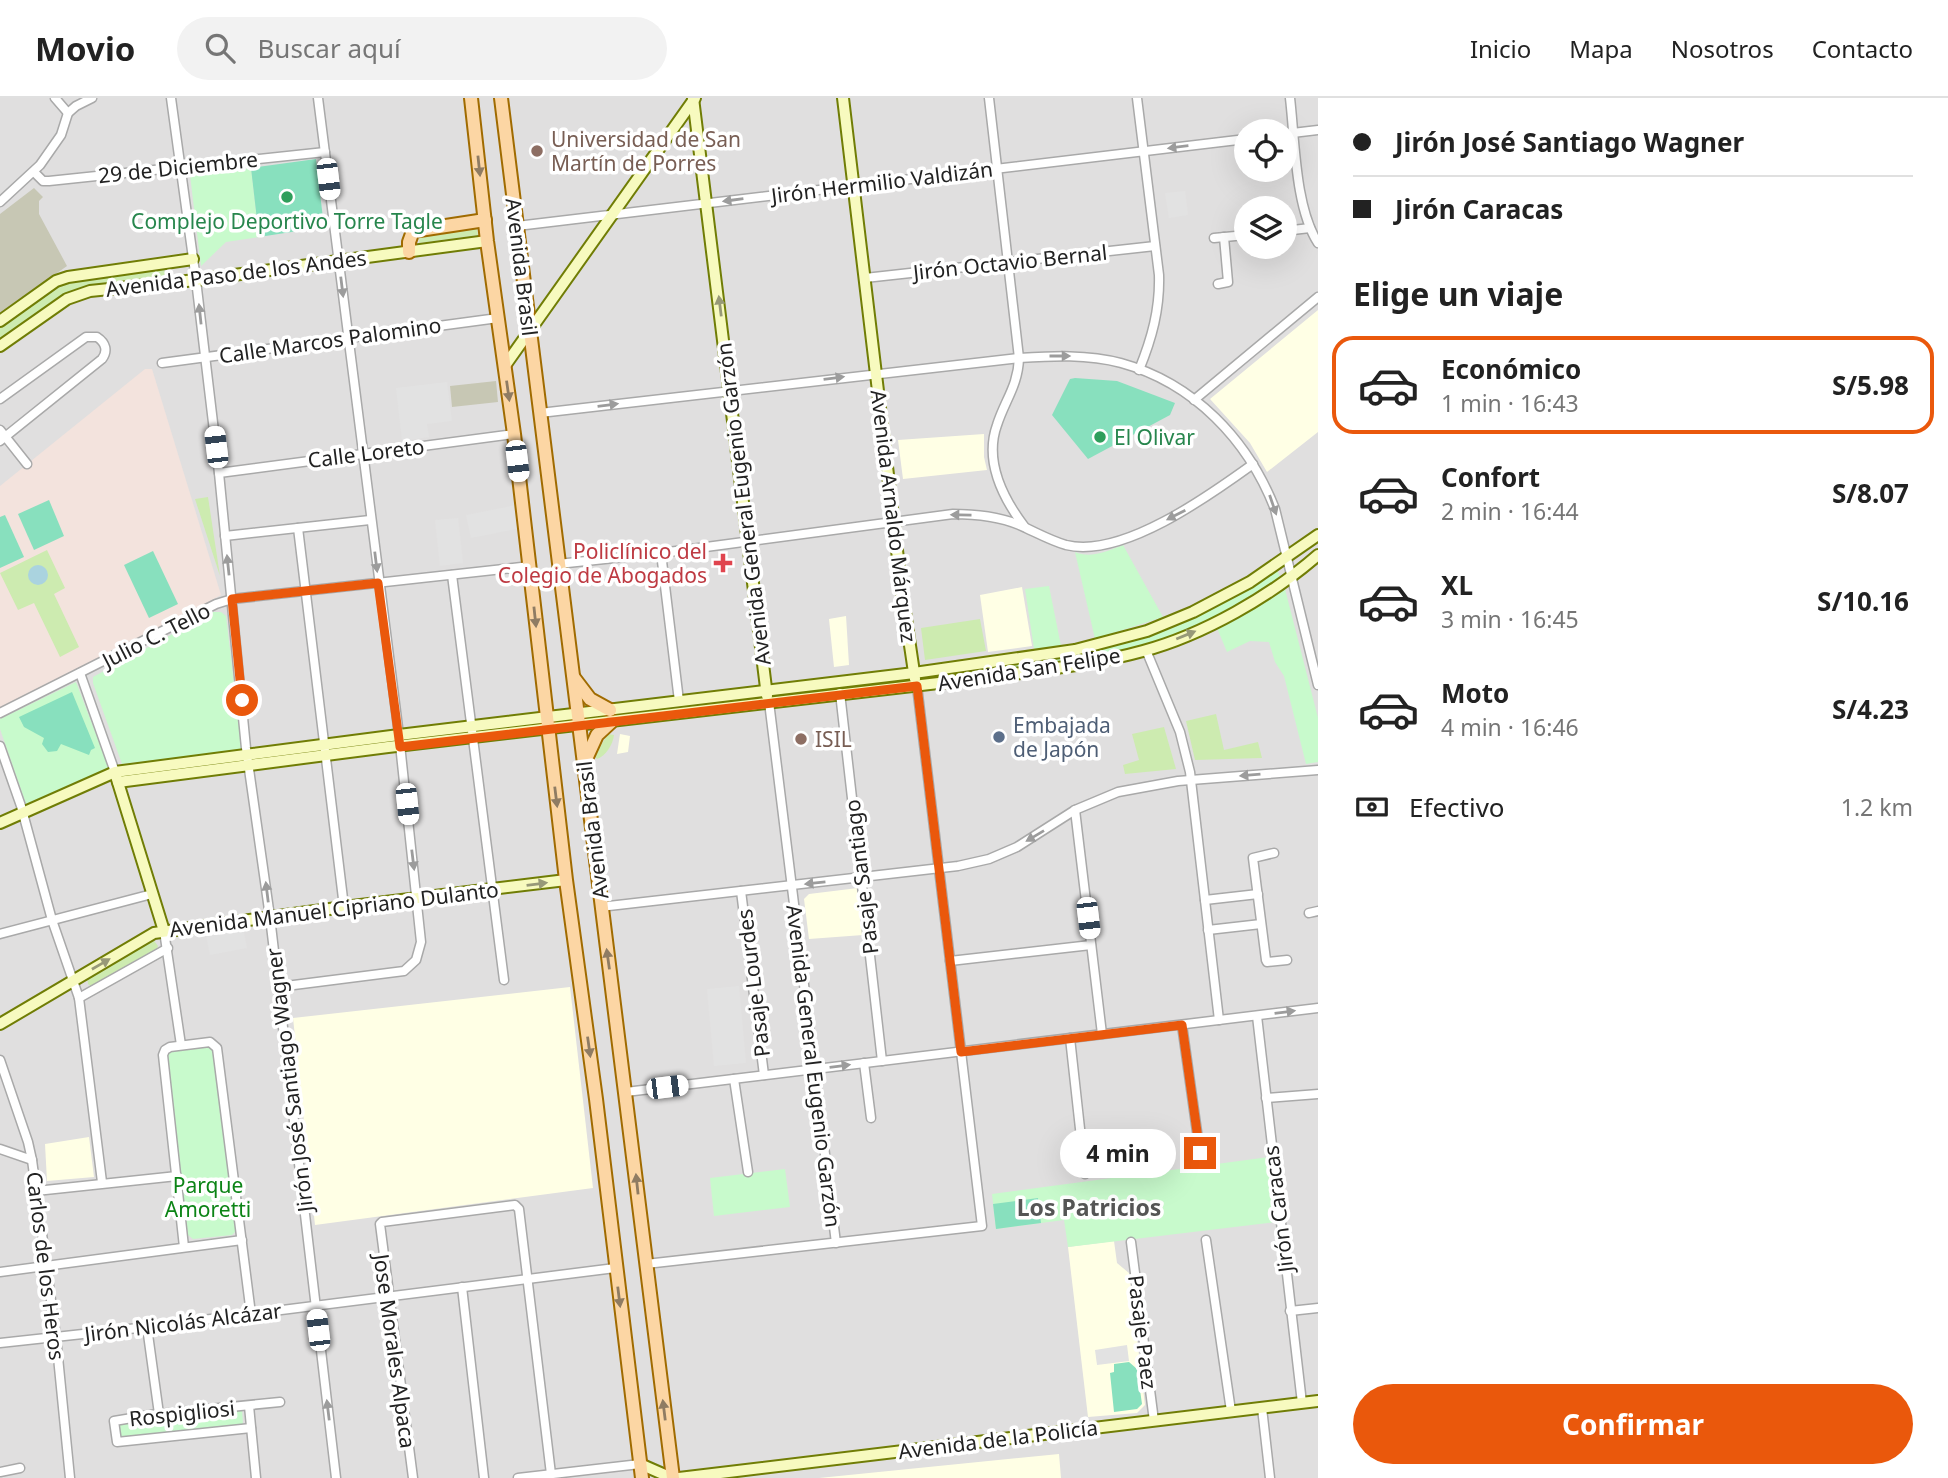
<!DOCTYPE html>
<html lang="es">
<head>
<meta charset="utf-8">
<style>
  :root { --surface:#fff; --page:#f2f2f2; --text:#222; --muted:#767676; --line:#e0e0e0; --accent:#ea580c }
  body { margin:0; font-family:"Noto Sans",sans-serif; background:var(--page); color:var(--text); height:100vh; display:flex; flex-direction:column; font-size:26px; white-space:nowrap }
  * { box-sizing:border-box; margin:0 }
  p { font-size:23px; color:var(--muted) }
  .icon { flex:none; width:38px; height:38px; fill:none; stroke:currentColor; stroke-width:2; stroke-linecap:round; stroke-linejoin:round }
  .map { position:relative; flex:1; overflow:hidden }
  .side { display:flex; flex-direction:column; background:var(--surface); width:630px }
  .side>* { flex:none }
  .banner { display:grid; align-content:center; height:154px; padding:0 35px; background:var(--surface) }
  .buttons { position:absolute; left:1234px; top:21px; display:grid; gap:14px }
  .buttons a { display:grid; place-items:center; width:63px; height:63px; border-radius:50%; background:var(--surface); box-shadow:0 7px 28px #0002; font-size:35px }
  .end { position:absolute; width:32px; height:32px; margin:-16px; border:9px solid #ea580c; background:#fff; box-shadow:0 0 0 4px #fff }
  .from { border-radius:50% }
  .bubble { position:absolute; height:49px; border-radius:24px; background:var(--surface); box-shadow:0 7px 28px #0002; font-size:23px; font-weight:700; line-height:49px; text-align:center }
  .car { position:absolute; width:21px; height:42px; margin:-21px -10px; border-radius:9px; box-shadow:0 0 5px 2px #0007; background:linear-gradient(#fff 24%,#345 0 40%,#fff 0 76%,#345 0 86%,#fff 0) }
  .banner b { display:flex; align-items:center; gap:24px; height:66px; font-size:26px }
  .banner b+b { border-top:2px solid var(--line) }
  .banner i { width:18px; height:18px; background:var(--text) }
  ul { padding:0; list-style:none }
  li { display:flex; align-items:center; gap:21px; height:98px; margin:0 14px 10px; padding:0 21px; border:4px solid transparent; border-radius:21px }
  li div { flex:1 }
  li b { display:block; font-size:26px }
  li em { font-style:normal; font-weight:700 }
  li.current { border-color:var(--accent) }
  li>.icon { width:63px; height:63px; stroke-width:1.5 }
  h2 { padding:0 35px; font-size:32px; line-height:84px }
  .pay { display:flex; align-items:center; gap:18px; height:77px; padding:0 35px; font-size:26px }
  .pay p { margin-inline-start:auto }
  .primary-button { display:flex; gap:14px; margin-top:auto; padding:14px 35px }
  .primary-button a { flex:1; height:80px; border-radius:42px; background:var(--accent); color:#fff; font-size:28px; font-weight:700; line-height:80px; text-align:center }
  header { display:flex; align-items:center; gap:42px; box-sizing:border-box; height:98px; padding:0 35px; background:var(--surface); border-bottom:2px solid var(--line) }
  header strong { font-size:33px }
  nav { display:flex; gap:38px; margin-inline-start:auto; font-size:24px }
  .search { width:490px; height:63px; background:var(--page); display:flex; align-items:center; gap:18px; box-sizing:border-box; padding:0 24px; border-radius:38px; color:var(--muted); font-size:26px }
  main { display:flex; flex:1; min-height:0 }
  .map>svg:first-child { display:block }
</style>
</head>
<body>
<header>
<strong>Movio</strong>
<div class="search"><svg class="icon" aria-label="search" viewBox="0 0 24 24"><circle cx="10" cy="10" r="6"/><path d="M15 15l6 6"/></svg>Buscar aquí</div>
<nav><a>Inicio</a><a>Mapa</a><a>Nosotros</a><a>Contacto</a></nav>
</header>
<main>
<div class="map">
<svg width="1318" height="1380" viewBox="0 0 1318 1380">
  <rect width="100%" height="100%" fill="#f2efe9"/>
  <path fill="#e0dfdf" fill-rule="evenodd" d="M0,0h1318v1380h-1318zM1246,33h38v39h-38zM1246,110h38v39h-38z"/>
  <g fill="#ffffe5">
    <polygon points="1318,212 1318,334 1267,374 1250,345 1210,301"/>
    <polygon points="984,336 984,359 987,372 903,381 898,342"/>
    <polygon points="1022,489 1032,548 988,554 980,497"/>
    <polygon points="846,518 849,567 834,569 829,521"/>
    <polygon points="620,636 630,638 628,654 617,656"/>
    <polygon points="858,790 863,837 809,841 804,801 809,796"/>
    <polygon points="570,889 593,1090 315,1127 293,920"/>
    <polygon points="89,1039 94,1079 47,1083 45,1046"/>
    <polygon points="1114,1143 1117,1165 1129,1175 1145,1307 1137,1315 1088,1319 1068,1149"/>
    <polygon points="1059,1356 1061,1380 819,1380"/>
  </g>
  <polygon fill="#f3e3dd" points="145,271 152,271 221,497 0,614 0,388"/>
  <g fill="#c7c7b4">
    <polygon points="34,90 43,99 39,103 39,116 67,168 0,215 0,116"/>
    <polygon points="496,283 498,304 452,309 450,288"/>
  </g>
  <g fill="#cdebb0">
    <polygon points="477,130 478,137 419,145 420,136"/>
    <polygon points="164,170 166,182 90,190 0,243 0,228 60,187 71,182"/>
    <polygon points="208,399 220,478 195,401"/>
    <polygon points="47,452 65,490 54,496 79,549 60,559 34,505 18,512 0,475"/>
    <polygon points="980,521 986,553 925,562 921,530"/>
    <polygon points="1216,616 1224,652 1258,644 1262,660 1195,662 1186,623"/>
    <polygon points="1164,629 1176,671 1125,676 1123,667 1139,662 1132,636"/>
    <path d="M608,636l6,1c-1,9 -8,21 -17,24l-3,-3z"/>
    <polygon points="152,840 158,848 156,852 92,889 88,886 87,878"/>
  </g>
  <g fill="#c8facc">
    <polygon points="251,70 259,139 226,144 201,168 190,77"/>
    <path d="M1123,447l40,72 -68,22 -20,-87c15,7 33,-1 48,-7z"/>
    <path d="M1276,469l4,10c-33,21 -67,43 -103,57 -79,30 -165,34 -248,44v-4l205,-36z"/>
    <polygon points="1049,488 1061,548 1034,551 1025,491"/>
    <polygon points="1285,491 1318,620 1318,664 1306,666 1284,578 1275,564 1269,544 1250,543 1227,554 1217,530"/>
    <polygon points="213,514 221,514 226,518 242,652 122,666 93,585 93,579"/>
    <polygon points="76,584 109,670 26,706 0,631 0,621"/>
    <polygon points="210,948 214,951 236,1133 232,1137 193,1141 188,1137 167,958 170,954"/>
    <polygon points="1269,1059 1277,1124 1068,1149 1064,1122 996,1131 992,1096"/>
    <polygon points="785,1071 790,1109 714,1118 710,1080"/>
    <polygon points="242,1311 243,1327 120,1341 118,1325"/>
  </g>
  <g fill="#88e0be">
    <polygon points="316,61 324,129 259,139 251,70"/>
    <polygon points="1075,280 1117,283 1175,305 1170,317 1088,361 1052,317 1070,281"/>
    <polygon points="49,402 64,438 34,452 18,416"/>
    <polygon points="5,417 24,459 0,470 0,419"/>
    <polygon points="153,453 178,506 149,520 124,467"/>
    <polygon points="72,594 95,650 91,652 89,657 61,646 57,653 48,654 42,646 44,640 24,629 19,619"/>
    <polygon points="1038,1100 1041,1125 996,1131 993,1106"/>
    <polygon points="1129,1264 1137,1271 1142,1306 1137,1311 1114,1314 1110,1275 1114,1274 1114,1266"/>
  </g>
  <g fill="#e2e2e2">
    <polygon points="1185,93 1188,117 1169,120 1165,95"/>
    <polygon points="447,284 452,323 427,326 429,339 402,343 396,290"/>
    <polygon points="516,407 521,430 471,440 466,417"/>
    <polygon points="458,420 463,465 440,468 435,422"/>
    <polygon points="243,830 247,850 210,857 206,837"/>
    <polygon points="739,888 746,965 714,968 707,891"/>
    <polygon points="1127,1247 1129,1263 1097,1267 1095,1252"/>
  </g>
  <circle fill="#aad3df" cx="38" cy="477" r="10"/>
  <g fill="none" stroke-linecap="round" stroke-linejoin="round">
    <defs>
      <g id="street">
        <polyline points="55,0 68,15"/>
        <polyline points="171,0 196,182 219,375 246,650 270,819 336,1380"/>
        <path d="M989,0l30,260c-1,28 -14,42 -22,67 -13,36 6,73 27,101"/>
        <path d="M1137,0l22,177c1,34 -7,63 -20,95"/>
        <path d="M1290,0c5,42 5,110 28,145"/>
        <polyline points="1284,36 1318,32"/>
        <polyline points="34,74 43,83 49,83 325,54"/>
        <polyline points="0,104 40,67 61,37 68,15 76,8 92,0"/>
        <polyline points="517,128 1246,41"/>
        <polyline points="1284,133 1310,130"/>
        <polyline points="1214,140 1246,137"/>
        <polyline points="865,180 1155,148"/>
        <polyline points="1218,186 1228,184 1224,139"/>
        <polyline points="162,265 498,220"/>
        <path d="M0,301l86,-62h11c9,6 11,14 5,22l-102,82"/>
        <polyline points="1194,302 1318,199"/>
        <path d="M540,315l479,-55c34,-2 68,-4 102,5 73,20 127,77 154,146l43,176"/>
        <polyline points="0,332 27,366"/>
        <polyline points="219,375 514,336"/>
        <polyline points="298,430 344,809"/>
        <polyline points="225,438 370,422"/>
        <polyline points="661,455 679,603"/>
        <path d="M558,466l103,-11 292,-39c24,0 51,3 73,14 13,6 26,13 40,17 56,14 144,-50 187,-81"/>
        <polyline points="452,477 504,882"/>
        <polyline points="1146,552 1180,634 1190,674 1219,922"/>
        <polyline points="80,575 115,674"/>
        <polyline points="840,595 882,963"/>
        <polyline points="769,604 836,1145"/>
        <polyline points="0,615 216,506 232,501 530,468"/>
        <polyline points="0,648 21,708 52,822 79,900 102,1084"/>
        <polyline points="1075,712 1102,936"/>
        <polyline points="1274,755 1253,760 1266,862 1267,864 1287,862"/>
        <polyline points="741,793 764,977"/>
        <polyline points="1205,802 1258,796"/>
        <polyline points="600,809 958,768 989,761 1017,749 1075,712 1118,694 1178,683 1318,672"/>
        <polyline points="1309,815 1318,813"/>
        <polyline points="1208,832 1261,826"/>
        <polyline points="164,833 181,947"/>
        <polyline points="0,836 152,796"/>
        <polyline points="950,863 1091,847"/>
        <polyline points="278,889 404,873 416,862 421,844 399,637 318,0"/>
        <polyline points="79,900 168,850"/>
        <polyline points="1257,918 1302,1305"/>
        <polyline points="1182,927 1200,1055"/>
        <polyline points="1070,940 1085,1076"/>
        <polyline points="0,962 28,1044 32,1062 56,1239 70,1380"/>
        <polyline points="864,965 871,1020"/>
        <polyline points="734,981 748,1074"/>
        <polyline points="626,994 1318,910"/>
        <polyline points="1266,1000 1318,996"/>
        <polyline points="0,1051 32,1062"/>
        <polyline points="36,1093 177,1078"/>
        <polyline points="1206,1142 1231,1313"/>
        <polyline points="1131,1144 1154,1323"/>
        <polyline points="184,1149 163,957 165,952 170,949 210,944 217,950 251,1216"/>
        <polyline points="646,1166 982,1128 917,588"/>
        <polyline points="0,1174 242,1142"/>
        <polyline points="462,1189 484,1380"/>
        <polyline points="1290,1213 1318,1210"/>
        <polyline points="147,1229 159,1316"/>
        <polyline points="0,1245 147,1229 615,1170"/>
        <polyline points="249,1308 256,1380"/>
        <polyline points="1262,1310 1270,1380"/>
        <polyline points="251,1330 117,1344 114,1323 150,1317 280,1304"/>
        <polyline points="0,1374 20,1370"/>
        <polyline points="413,1380 380,1126 382,1124 515,1107 519,1111 551,1376"/>
        <polyline points="518,1380 640,1366"/>
      </g>
      <g id="secondary">
        <polyline points="693,0 767,598"/>
        <polyline points="843,0 902,494 915,581"/>
        <polyline points="0,223 56,183 68,179 193,161"/>
        <polyline points="0,248 67,201 90,193 196,182 487,143"/>
        <polyline points="504,269 695,0"/>
        <polyline points="116,678 164,833"/>
        <path d="M118,684l270,-35 611,-71c49,-7 97,-12 144,-25 60,-16 128,-55 175,-96"/>
        <polyline points="0,725 115,674 399,637 914,575 1075,552 1147,533 1193,514 1250,484 1318,437"/>
        <polyline points="0,926 154,835 344,809 566,782"/>
        <polyline points="640,1366 672,1380"/>
        <polyline points="679,1380 1318,1303"/>
      </g>
      <g id="primary">
        <polyline points="471,0 487,143 514,336 566,782 596,1001 642,1380"/>
        <polyline points="501,0 673,1380"/>
        <polyline points="409,154 409,144 413,133 485,122"/>
        <polyline points="574,580 590,601 610,612"/>
        <polyline points="586,661 597,637 611,624"/>
      </g>
    </defs>
    <use href="#street" stroke="#a9a9a9" stroke-width="11"/>
    <use href="#secondary" stroke="#707d05" stroke-width="14"/>
    <use href="#primary" stroke="#a06b00" stroke-width="16"/>
    <use href="#street" stroke="#fff" stroke-width="8"/>
    <use href="#secondary" stroke="#f7fabf" stroke-width="10"/>
    <use href="#primary" stroke="#fcd6a4" stroke-width="12"/>
  </g>
  <defs><path id="oneway-solid" d="M-6-.8H1V-3.2L6.5 0L1 3.2V.8H-6Z" transform="scale(1.75)"/></defs>
  <g fill="#9c9c9c">
    <use href="#oneway-solid" transform="translate(1178 49) rotate(173)"/>
    <use href="#oneway-solid" transform="translate(733 102) rotate(172)"/>
    <use href="#oneway-solid" transform="translate(342 189) rotate(83)"/>
    <use href="#oneway-solid" transform="translate(200 216) rotate(-96)"/>
    <use href="#oneway-solid" transform="translate(1060 258)"/>
    <use href="#oneway-solid" transform="translate(834 280) rotate(-7)"/>
    <use href="#oneway-solid" transform="translate(608 307) rotate(-7)"/>
    <use href="#oneway-solid" transform="translate(1273 407) rotate(71)"/>
    <use href="#oneway-solid" transform="translate(961 417) rotate(-179)"/>
    <use href="#oneway-solid" transform="translate(1176 417) rotate(153)"/>
    <use href="#oneway-solid" transform="translate(376 464) rotate(83)"/>
    <use href="#oneway-solid" transform="translate(228 467) rotate(-96)"/>
    <use href="#oneway-solid" transform="translate(1250 677) rotate(175)"/>
    <use href="#oneway-solid" transform="translate(1035 738) rotate(149)"/>
    <use href="#oneway-solid" transform="translate(413 762) rotate(83)"/>
    <use href="#oneway-solid" transform="translate(815 785) rotate(174)"/>
    <use href="#oneway-solid" transform="translate(267 794) rotate(-97)"/>
    <use href="#oneway-solid" transform="translate(1285 914) rotate(-7)"/>
    <use href="#oneway-solid" transform="translate(840 968) rotate(-7)"/>
    <use href="#oneway-solid" transform="translate(328 1312) rotate(-97)"/>
  </g>
  <g fill="#8f7c63">
    <use href="#oneway-solid" transform="translate(479 68) rotate(84)"/>
    <use href="#oneway-solid" transform="translate(508 293) rotate(82)"/>
    <use href="#oneway-solid" transform="translate(535 519) rotate(84)"/>
    <use href="#oneway-solid" transform="translate(556 699) rotate(83)"/>
    <use href="#oneway-solid" transform="translate(608 861) rotate(-98)"/>
    <use href="#oneway-solid" transform="translate(589 949) rotate(82)"/>
    <use href="#oneway-solid" transform="translate(637 1086) rotate(-96)"/>
    <use href="#oneway-solid" transform="translate(619 1199) rotate(83)"/>
    <use href="#oneway-solid" transform="translate(664 1312) rotate(-97)"/>
  </g>
  <g fill="#979978">
    <use href="#oneway-solid" transform="translate(720 208) rotate(-97)"/>
    <use href="#oneway-solid" transform="translate(1186 537) rotate(-22)"/>
    <use href="#oneway-solid" transform="translate(537 786) rotate(-7)"/>
    <use href="#oneway-solid" transform="translate(101 866) rotate(-30)"/>
  </g>
  <g fill="none" stroke-linecap="round" stroke-linejoin="round">
    <polyline stroke="#ea580c" stroke-width="9" points="242,602 232,501 378,485 400,649 917,588 961,954 1182,927 1200,1055"/>
  </g>
  <g fill="#8d6e63" stroke="#fff" stroke-width="2.5">
    <circle cx="537" cy="53" r="7"/>
    <circle cx="801" cy="641" r="7"/>
  </g>
  <g fill="#2e9e5b" stroke="#fff" stroke-width="2.5">
    <circle cx="287" cy="99" r="7"/>
    <circle cx="1100" cy="339" r="7"/>
  </g>
  <path fill="#e0444e" stroke="#fff" stroke-width="2.5" d="M719.5 454.5h7v7h7v7h-7v7h-7v-7h-7v-7h7z"/>
  <circle fill="#5c6f8a" stroke="#fff" stroke-width="2.5" cx="999" cy="639" r="7"/>
  <g text-anchor="middle" dominant-baseline="central" stroke-width="7" stroke-linejoin="round" paint-order="stroke">
    <g font-size="21" fill="#785e54" stroke="#fff" text-anchor="start">
      <text x="551" y="41">Universidad de San<tspan x="551" dy="24">Martín de Porres</tspan></text>
      <text x="815" y="641">ISIL</text>
    </g>
    <g font-size="21" fill="#222" stroke="#fff">
      <text transform="translate(178 69) rotate(-6)">29 de Diciembre</text>
      <text transform="translate(882 84) rotate(-7)">Jirón Hermilio Valdizán</text>
      <text transform="translate(1010 164) rotate(-6)">Jirón Octavio Bernal</text>
      <text transform="translate(522 169) rotate(83)">Avenida Brasil</text>
      <text transform="translate(236 175) rotate(-7)">Avenida Paso de los Andes</text>
      <text transform="translate(330 242) rotate(-8)">Calle Marcos Palomino</text>
      <text transform="translate(366 355) rotate(-7)">Calle Loreto</text>
      <text transform="translate(743 406) rotate(-97)">Avenida General Eugenio Garzón</text>
      <text transform="translate(894 418) rotate(83)">Avenida Arnaldo Márquez</text>
      <text transform="translate(156 537) rotate(-27)">Julio C. Tello</text>
      <text transform="translate(1029 571) rotate(-9)">Avenida San Felipe</text>
      <text transform="translate(592 732) rotate(-97)">Avenida Brasil</text>
      <text transform="translate(861 779) rotate(-97)">Pasaje Santiago</text>
      <text transform="translate(334 811) rotate(-7)">Avenida Manuel Cipriano Dulanto</text>
      <text transform="translate(753 885) rotate(-97)">Pasaje Lourdes</text>
      <text transform="translate(814 968) rotate(83)">Avenida General Eugenio Garzón</text>
      <text transform="translate(289 982) rotate(-97)">Jirón José Santiago Wagner</text>
      <text transform="translate(1278 1111) rotate(-97)">Jirón Caracas</text>
      <text transform="translate(46 1168) rotate(83)">Carlos de los Heros</text>
      <text transform="translate(183 1224) rotate(-7)">Jirón Nicolás Alcázar</text>
      <text transform="translate(1143 1234) rotate(83)">Pasaje Paez</text>
      <text transform="translate(395 1253) rotate(82)">Jose Morales Alpaca</text>
      <text transform="translate(182 1315) rotate(-6)">Rospigliosi</text>
      <text transform="translate(998 1341) rotate(-7)">Avenida de la Policía</text>
    </g>
    <g font-size="21" fill="#27864d" stroke="#fff">
      <text x="287" y="123">Complejo Deportivo Torre Tagle</text>
      <text x="1114" y="339" text-anchor="start">El Olivar</text>
    </g>
    <g font-size="21" fill="#be3a42" stroke="#fff" text-anchor="end">
      <text x="707" y="453">Policlínico del<tspan x="707" dy="24">Colegio de Abogados</tspan></text>
    </g>
    <g font-size="21" fill="#4e5e75" stroke="#fff" text-anchor="start">
      <text x="1013" y="627">Embajada<tspan x="1013" dy="24">de Japón</tspan></text>
    </g>
    <g font-size="21" fill="#0c8416" stroke="#fff">
      <text x="208" y="1087">Parque<tspan x="208" dy="24">Amoretti</tspan></text>
    </g>
    <g font-size="23" font-weight="bold" fill="#555" stroke="#fff">
      <text x="1089" y="1109">Los Patricios</text>
    </g>
  </g>
</svg>
<div class="buttons">
<a><svg class="icon" aria-label="locate" viewBox="0 0 24 24"><circle cx="12" cy="12" r="6"/><path d="M12 2v4M12 18v4M2 12h4M18 12h4"/></svg></a>
<a><svg class="icon" aria-label="layers" viewBox="0 0 24 24"><path d="M12 4l9 5-9 5-9-5zM3 14l9 5 9-5"/></svg></a>
</div>
<i class="end from" style="left:242px;top:602px"></i>
<i class="end" style="left:1200px;top:1055px"></i>
<div class="bubble" style="left:1060px;top:1031px;width:116px">4 min</div>
<i class="car" style="left:328px;top:81px;rotate:173deg"></i>
<i class="car" style="left:216px;top:349px;rotate:353deg"></i>
<i class="car" style="left:517px;top:363px;rotate:173deg"></i>
<i class="car" style="left:407px;top:706px;rotate:174deg"></i>
<i class="car" style="left:1088px;top:820px;rotate:173deg"></i>
<i class="car" style="left:667px;top:989px;rotate:83deg"></i>
<i class="car" style="left:318px;top:1232px;rotate:353deg"></i>
</div>
<section class="side">
<div class="banner">
<b><i class="from"></i>Jirón José Santiago Wagner</b>
<b><i></i>Jirón Caracas</b>
</div>
<h2>Elige un viaje</h2>
<ul>
<li class="current"><svg class="icon" aria-label="car" viewBox="0 0 24 24"><path d="M5 17H2v-5l4-1 3-4h7l3 4 3 1v5h-3M9 17h6M6 11h13"/><circle cx="7" cy="17" r="2"/><circle cx="17" cy="17" r="2"/></svg><div><b>Económico</b><p>1 min · 16:43</p></div><em>S/5.98</em></li>
<li><svg class="icon" aria-label="car" viewBox="0 0 24 24"><path d="M5 17H2v-5l4-1 3-4h7l3 4 3 1v5h-3M9 17h6M6 11h13"/><circle cx="7" cy="17" r="2"/><circle cx="17" cy="17" r="2"/></svg><div><b>Confort</b><p>2 min · 16:44</p></div><em>S/8.07</em></li>
<li><svg class="icon" aria-label="car" viewBox="0 0 24 24"><path d="M5 17H2v-5l4-1 3-4h7l3 4 3 1v5h-3M9 17h6M6 11h13"/><circle cx="7" cy="17" r="2"/><circle cx="17" cy="17" r="2"/></svg><div><b>XL</b><p>3 min · 16:45</p></div><em>S/10.16</em></li>
<li><svg class="icon" aria-label="car" viewBox="0 0 24 24"><path d="M5 17H2v-5l4-1 3-4h7l3 4 3 1v5h-3M9 17h6M6 11h13"/><circle cx="7" cy="17" r="2"/><circle cx="17" cy="17" r="2"/></svg><div><b>Moto</b><p>4 min · 16:46</p></div><em>S/4.23</em></li>
</ul>
<div class="pay"><svg class="icon" aria-label="cash" viewBox="0 0 24 24"><path d="M3 7h18v10H3z"/><circle cx="12" cy="12" r="2"/></svg>Efectivo<p>1.2 km</p></div>
<div class="primary-button"><a>Confirmar</a></div>
</section>
</main>
</body>
</html>
